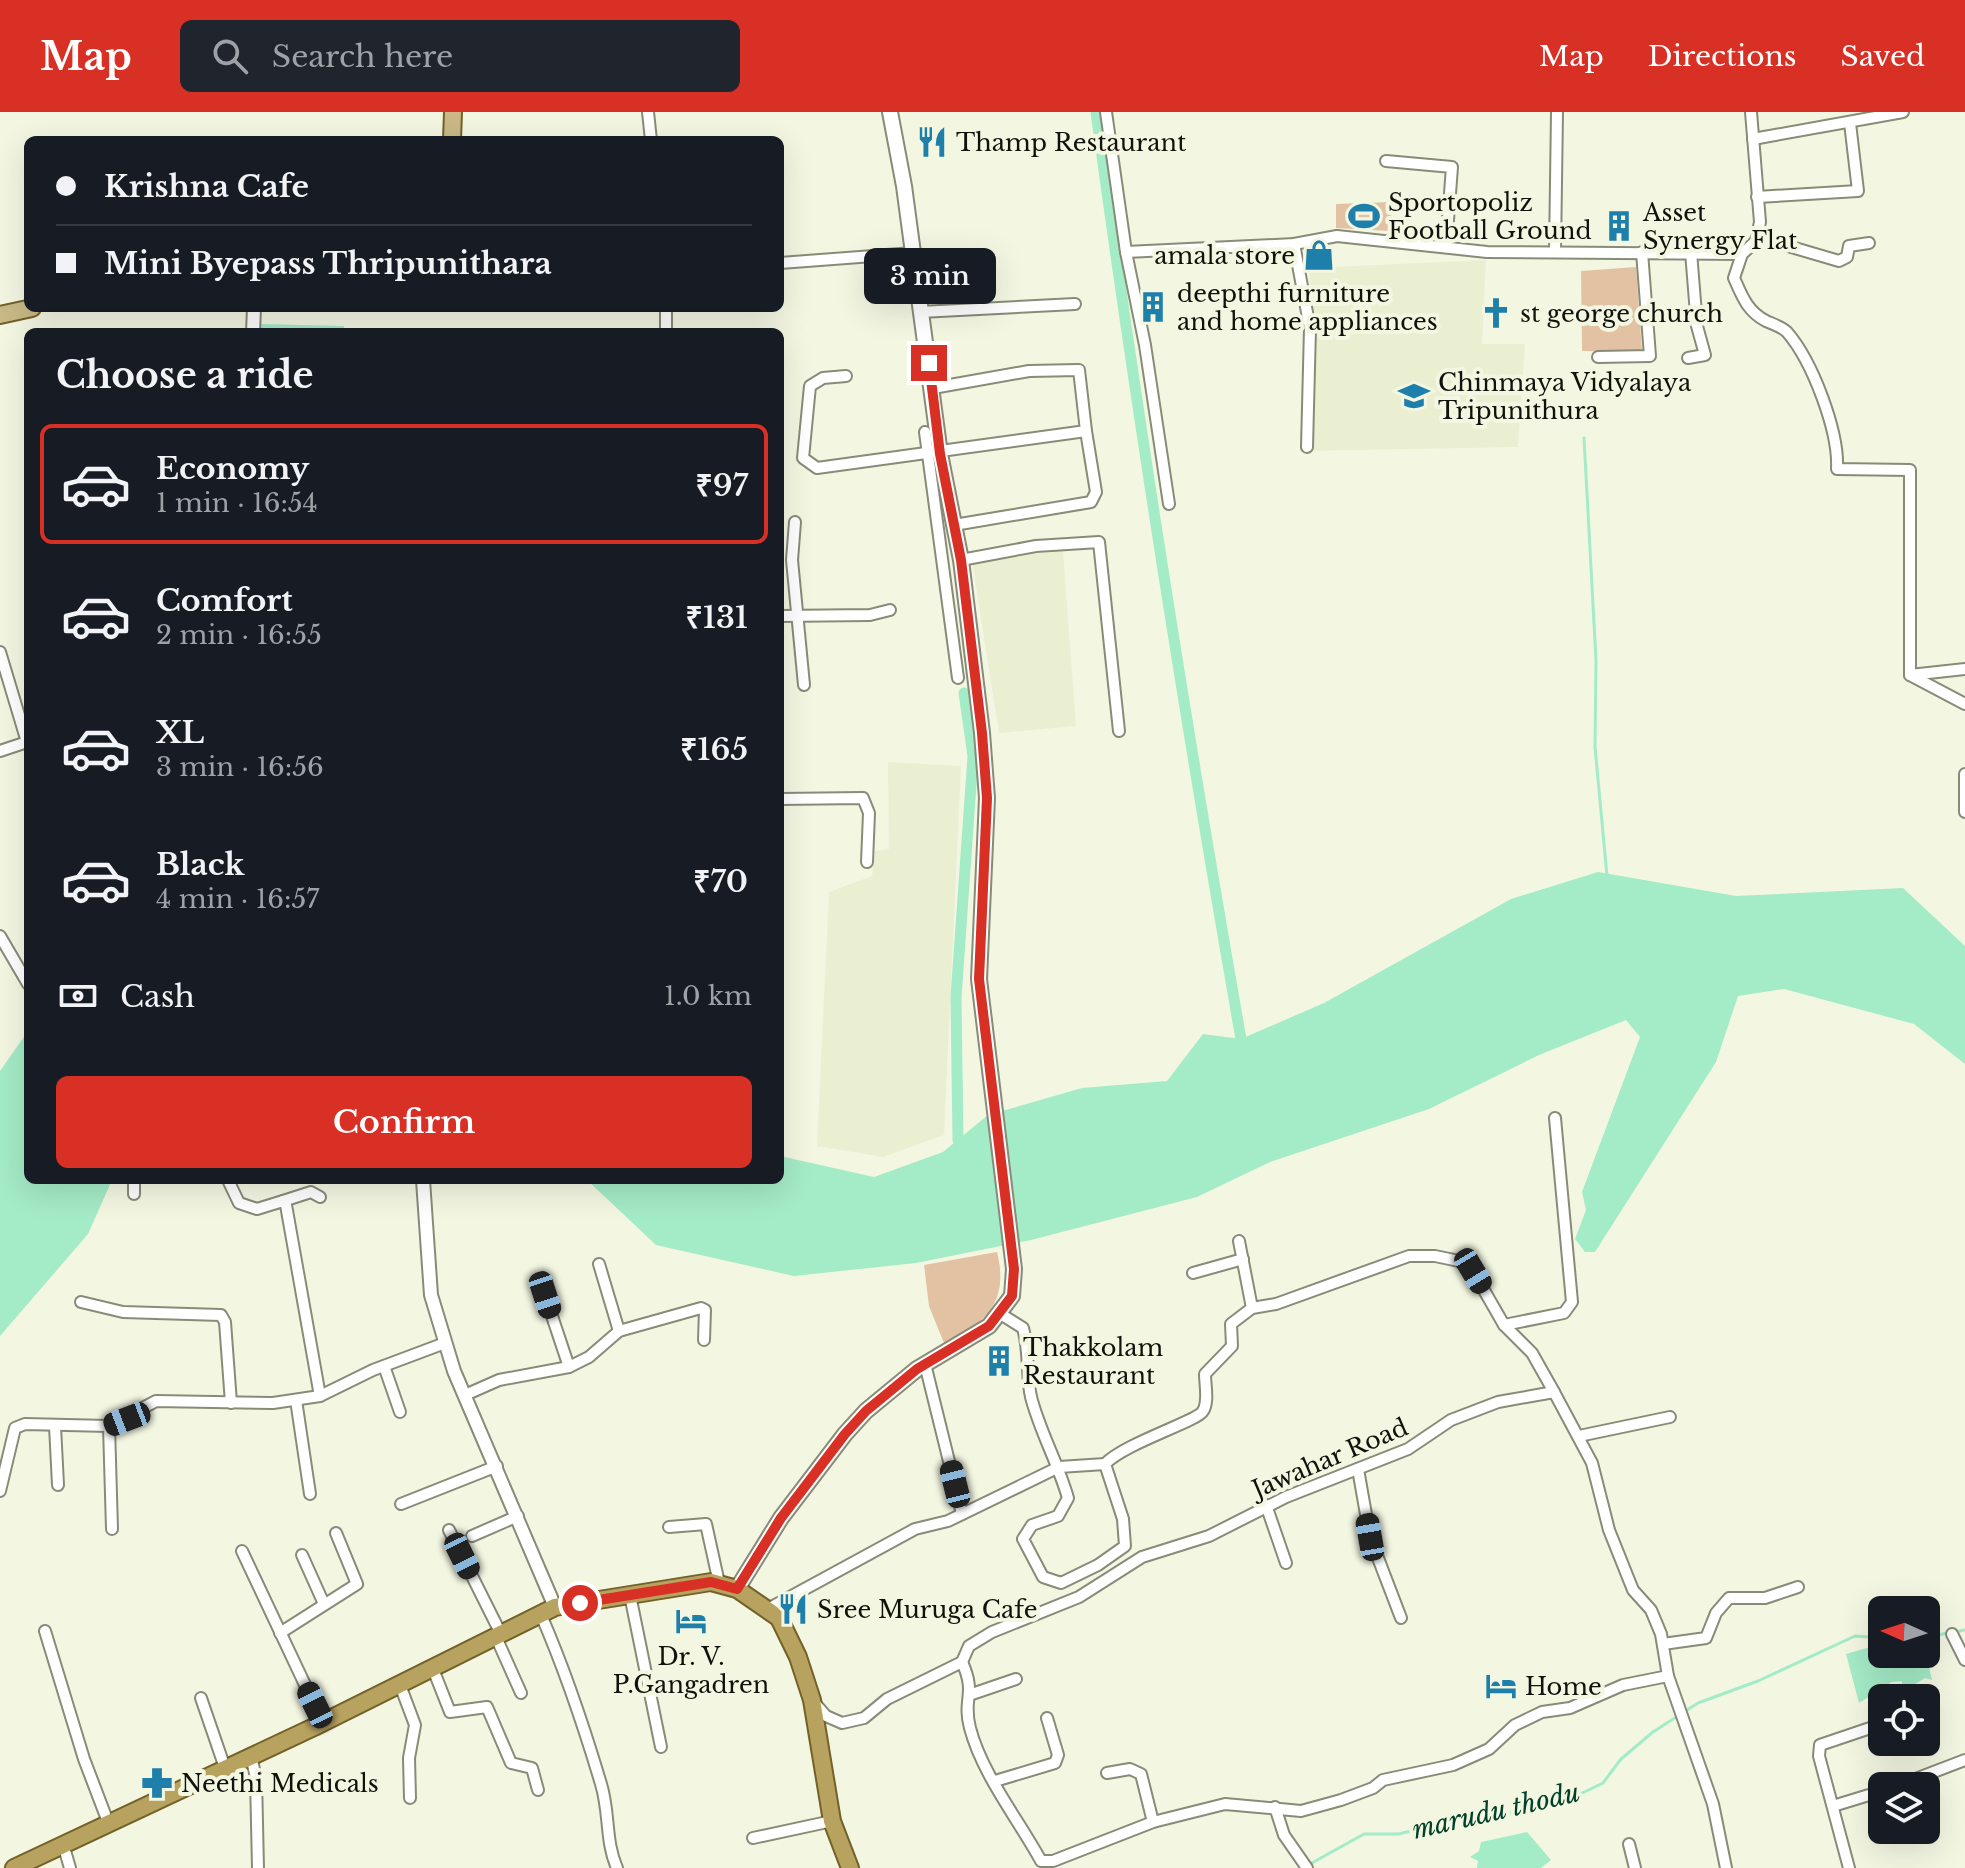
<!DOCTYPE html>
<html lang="en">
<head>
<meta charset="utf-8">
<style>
  :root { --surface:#171b24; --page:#20242c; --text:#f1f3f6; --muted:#9ea1a6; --line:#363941; --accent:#d93025 }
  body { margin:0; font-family:"Libre Baskerville",serif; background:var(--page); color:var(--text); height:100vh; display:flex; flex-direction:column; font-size:30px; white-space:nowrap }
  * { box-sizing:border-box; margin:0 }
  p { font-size:26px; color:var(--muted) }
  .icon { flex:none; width:44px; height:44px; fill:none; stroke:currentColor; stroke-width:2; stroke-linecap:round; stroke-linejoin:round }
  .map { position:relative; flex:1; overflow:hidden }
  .panel { position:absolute; left:24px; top:216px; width:760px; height:856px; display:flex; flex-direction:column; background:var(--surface); border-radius:12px; box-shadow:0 8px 32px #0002 }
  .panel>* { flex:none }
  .top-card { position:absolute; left:24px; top:24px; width:760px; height:176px; border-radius:12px; box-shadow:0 8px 32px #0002; display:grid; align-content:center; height:176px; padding:0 32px; background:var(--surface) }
  .needle { width:52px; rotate:273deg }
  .buttons { position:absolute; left:1868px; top:1484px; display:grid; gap:16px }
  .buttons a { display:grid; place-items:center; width:72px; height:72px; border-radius:12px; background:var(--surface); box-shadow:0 8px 32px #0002; font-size:40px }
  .end { position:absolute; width:36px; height:36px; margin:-18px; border:10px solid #d93025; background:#fff; box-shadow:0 0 0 4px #fff }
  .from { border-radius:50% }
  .bubble { position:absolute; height:56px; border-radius:12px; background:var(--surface); box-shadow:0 8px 32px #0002; font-size:26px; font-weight:600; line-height:56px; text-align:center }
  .car { position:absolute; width:24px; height:48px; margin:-24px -12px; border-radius:10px; box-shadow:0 0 6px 2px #0007; background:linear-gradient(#222 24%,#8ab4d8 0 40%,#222 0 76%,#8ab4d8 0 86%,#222 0) }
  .top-card b { display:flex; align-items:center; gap:28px; height:76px; font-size:30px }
  .top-card b+b { border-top:2px solid var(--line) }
  .top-card i { width:20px; height:20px; background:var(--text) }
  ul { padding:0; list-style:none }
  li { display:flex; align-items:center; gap:24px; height:120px; margin:0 16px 12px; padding:0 16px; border:4px solid transparent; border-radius:12px }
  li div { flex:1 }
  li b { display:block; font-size:30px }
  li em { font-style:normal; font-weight:600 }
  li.on { border-color:var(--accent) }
  li>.icon { width:72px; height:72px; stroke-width:1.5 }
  h2 { padding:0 32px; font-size:36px; line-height:96px }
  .pay { display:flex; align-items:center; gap:20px; height:88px; padding:0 32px; font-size:30px }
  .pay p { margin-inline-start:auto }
  .action { display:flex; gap:16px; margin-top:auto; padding:16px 32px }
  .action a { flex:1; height:92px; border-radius:12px; background:var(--accent); color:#fff; font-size:32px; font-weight:600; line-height:92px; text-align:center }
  header { display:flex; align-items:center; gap:48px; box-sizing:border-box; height:112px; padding:0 40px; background:var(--accent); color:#fff }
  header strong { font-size:38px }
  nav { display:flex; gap:44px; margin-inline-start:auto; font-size:28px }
  .search { width:560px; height:72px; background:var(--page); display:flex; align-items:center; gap:20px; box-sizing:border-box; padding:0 28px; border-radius:12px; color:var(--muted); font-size:30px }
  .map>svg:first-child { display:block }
</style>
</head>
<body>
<header>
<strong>Map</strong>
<div class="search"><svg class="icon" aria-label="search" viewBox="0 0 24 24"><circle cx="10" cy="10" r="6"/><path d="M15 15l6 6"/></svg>Search here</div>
<nav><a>Map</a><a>Directions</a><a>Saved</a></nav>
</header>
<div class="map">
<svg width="1965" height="1756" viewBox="0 0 1965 1756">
  <rect width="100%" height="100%" fill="#f3f7e2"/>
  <g fill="#eaefd2">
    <polygon points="1486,148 1482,232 1525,232 1518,335 1305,339 1310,156"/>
    <polygon points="1063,439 1076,614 999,621 972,449"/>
    <polygon points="888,650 961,654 944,1023 883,1045 817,1034 829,780 872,764 875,739 889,737"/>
  </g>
  <g fill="#e2c2a3">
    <polygon points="1392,90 1390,119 1336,116 1336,92"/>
    <polygon points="1636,155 1642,240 1582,239 1581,159"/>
    <path d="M997,1140c12,48 -9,71 -53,91l-15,-37 -5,-41z"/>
  </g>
  <g fill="#a4ebc7">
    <polygon points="258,212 344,214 344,220 257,220"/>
    <polygon points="1598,760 1736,784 1903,776 1965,834 1965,952 1914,912 1784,877 1738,884 1716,950 1595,1140 1585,1140 1575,1127 1586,1098 1582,1080 1640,925 1626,908 1539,943 1429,997 1270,1050 1197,1085 1031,1128 916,1151 794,1164 656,1133 587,1068 780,1068 780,1044 874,1065 943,1040 988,1003 1082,976 1167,969 1203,922 1241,927 1324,891 1511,787"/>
    <polygon points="28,919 28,1068 112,1068 88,1122 0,1224 0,959"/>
    <polygon points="1870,1535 1882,1542 1897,1542 1903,1548 1912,1546 1916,1550 1923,1544 1927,1547 1932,1568 1925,1566 1902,1580 1902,1569 1891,1570 1887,1574 1872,1577 1870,1584 1859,1591 1846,1542"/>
    <polygon points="1527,1720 1551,1748 1541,1756 1477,1756 1478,1749 1470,1745 1479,1739 1481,1730"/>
  </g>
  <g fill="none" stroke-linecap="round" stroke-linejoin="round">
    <g stroke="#a4ebc7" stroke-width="3">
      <polyline points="1584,326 1596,548 1595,635 1607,764"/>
      <polyline points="1926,1525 1965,1518"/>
      <polyline points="1310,1752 1364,1722 1399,1722 1438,1712 1548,1695 1570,1687 1603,1671 1621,1647 1653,1620 1698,1591 1758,1569 1855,1524 1882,1526"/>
    </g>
    <g stroke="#a4ebc7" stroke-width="11">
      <path d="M1096,0c42,310 91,619 145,927"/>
      <polyline points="958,1028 956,885 973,644 964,581"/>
    </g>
    <defs>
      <g id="minor">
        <polyline points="648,0 651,28"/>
        <polyline points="1106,0 1126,140 1294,132 1337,124 1487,140 1742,142"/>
        <path d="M1751,0l9,110 -4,19 -14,13 -8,24c8,18 13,33 32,43 7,3 16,6 21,11 26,30 52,100 50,137l73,1v205l55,29"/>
        <polyline points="1753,27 1903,0"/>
        <polyline points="1386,49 1452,55 1446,134"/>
        <polyline points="1757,85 1858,79 1850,11"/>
        <polyline points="1757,125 1839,149 1847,145 1849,134 1869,131"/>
        <polyline points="1294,132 1310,216 1307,335"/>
        <polyline points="1126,140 1145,233 1169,392"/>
        <polyline points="1555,140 1557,0"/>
        <polyline points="780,151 913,141"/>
        <polyline points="666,196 666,220"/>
        <polyline points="920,200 1075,192"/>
        <polyline points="1598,245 1650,244 1642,140"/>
        <polyline points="1688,246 1705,243 1697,214 1691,140"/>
        <polyline points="846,264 823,266 810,274 803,346 817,356 1086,319 1079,258 1029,259 933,276"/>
        <polyline points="925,320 958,566"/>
        <polyline points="795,410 792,448 804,573"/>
        <polyline points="954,413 1091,390 1096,380 1086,319"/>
        <polyline points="961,448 1036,434 1099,430 1119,619"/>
        <polyline points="780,504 870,503 890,498"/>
        <polyline points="0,540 27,630 0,639"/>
        <polyline points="1910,563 1965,557"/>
        <polyline points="1965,662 1965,700"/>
        <polyline points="780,687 863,686 869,701 867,750"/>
        <polyline points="0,824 28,872"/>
        <polyline points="134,1068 134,1082"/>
        <polyline points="228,1068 239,1091 257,1097 283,1089 286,1093 320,1284"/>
        <polyline points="283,1089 311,1080 320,1085"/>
        <polyline points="1239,1129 1252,1196"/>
        <polyline points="599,1152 619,1219"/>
        <polyline points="1193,1161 1243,1147"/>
        <polyline points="545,1183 569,1255"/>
        <polyline points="81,1190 123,1200 221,1203 225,1210 231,1291"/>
        <path d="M999,1201l24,15c7,25 3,47 8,69 9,35 27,66 37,101l-10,18 -26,9 -9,14 20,38 18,6 37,-18 27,-19 -2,-27 -18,-55c20,-21 93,-43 98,-53 6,-9 2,-26 2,-37l27,-28 -1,-22 21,-16 24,-4 133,-48h26l24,5 14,10 31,54 28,28 22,39"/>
        <polyline points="1504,1213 1564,1201 1572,1190 1555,1006"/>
        <polyline points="925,1252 962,1402"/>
        <polyline points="384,1254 400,1300"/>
        <polyline points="465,1283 499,1268 569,1255 589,1245 619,1219 701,1196 705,1198 704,1228"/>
        <polyline points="296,1288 310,1382"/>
        <polyline points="55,1314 58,1373"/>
        <polyline points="109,1314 112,1417"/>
        <polyline points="1579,1324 1670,1305"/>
        <polyline points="1358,1357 1370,1425 1401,1506"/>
        <polyline points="0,1379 15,1316 25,1312 109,1314 156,1289 273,1291 320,1284 373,1258 445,1231"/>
        <polyline points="401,1392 497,1354"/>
        <polyline points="1266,1393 1286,1451"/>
        <polyline points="669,1415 706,1412 719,1471"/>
        <polyline points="449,1418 501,1522"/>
        <polyline points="472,1424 518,1404"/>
        <polyline points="242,1439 323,1611"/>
        <polyline points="302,1443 324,1492"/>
        <polyline points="630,1483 661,1635"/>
        <polyline points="768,1497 915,1417 948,1409 1059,1355 1105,1352"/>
        <path d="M541,1503c24,55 43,112 60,169 9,29 4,57 16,84"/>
        <polyline points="45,1519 84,1647 108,1710"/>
        <polyline points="280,1521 357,1472 336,1421"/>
        <polyline points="1952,1522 1965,1548"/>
        <polyline points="496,1525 521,1581"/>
        <polyline points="1663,1532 1706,1526 1716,1501 1729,1486 1765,1486 1798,1475"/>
        <path d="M962,1550c15,33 0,36 8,66 12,46 48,91 71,133h12l100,-39 72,-18 76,7 40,-11 32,-12 10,-8 70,-15 36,-16 26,-24 27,-13 28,-4 53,-23 45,-9"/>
        <polyline points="433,1557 450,1600 487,1595 511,1651 532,1656 538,1678"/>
        <polyline points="400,1573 415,1613 409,1646 410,1686"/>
        <polyline points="972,1582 1016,1567"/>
        <polyline points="201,1586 225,1656"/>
        <polyline points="813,1589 826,1604 842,1611 864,1606 887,1587 962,1550 969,1534 992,1520 1079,1485 1142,1445 1209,1424 1286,1385 1408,1337 1451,1308 1498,1290 1554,1280 1592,1351 1609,1418 1633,1478 1651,1498 1661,1522 1668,1564 1713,1692 1726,1756"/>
        <polyline points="251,1644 256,1666 258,1756"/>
        <polyline points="1107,1661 1130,1657 1141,1662 1153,1710"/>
        <polyline points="995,1669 1055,1651 1058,1643 1047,1606"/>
        <polyline points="1897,1674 1965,1648"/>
        <polyline points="1833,1694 1882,1679"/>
        <polyline points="1275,1695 1284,1723 1307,1756"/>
        <polyline points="753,1726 832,1709"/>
        <polyline points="63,1732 70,1756"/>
        <polyline points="1629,1732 1635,1756"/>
        <polyline points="1849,1756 1819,1644 1820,1633 1882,1612"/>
      </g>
      <g id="tertiary">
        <polyline points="253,220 254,196"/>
        <polyline points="423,1068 431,1183 454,1259 555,1495"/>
      </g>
      <polyline id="secondary" points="737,1477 781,1406 845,1322 866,1299 917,1257 989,1214 1012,1184 1014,1157 979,867 987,686 982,621 961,448 940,342 904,74 890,0"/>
      <g id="primary">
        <polyline points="452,28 453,0"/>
        <polyline points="0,203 32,196"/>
      </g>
      <polyline id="trunk" points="14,1756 314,1615 555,1495 711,1470 737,1477 779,1506 798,1545 812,1588 832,1709 850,1756"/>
    </defs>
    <use href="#minor" stroke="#888b78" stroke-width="14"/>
    <use href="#tertiary" stroke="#888b78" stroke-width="16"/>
    <use href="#secondary" stroke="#888b78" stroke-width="18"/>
    <use href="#primary" stroke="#726128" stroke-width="20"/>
    <use href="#trunk" stroke="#726128" stroke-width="20"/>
    <use href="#minor" stroke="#fff" stroke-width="10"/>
    <use href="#tertiary" stroke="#fff" stroke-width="12"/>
    <use href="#secondary" stroke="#fff" stroke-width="14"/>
    <use href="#primary" stroke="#cab987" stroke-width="16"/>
    <use href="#trunk" stroke="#b8a25f" stroke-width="16"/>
  </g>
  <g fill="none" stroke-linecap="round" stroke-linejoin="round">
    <polyline stroke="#d93025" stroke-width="10" points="580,1491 711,1470 737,1477 781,1406 845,1322 866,1299 917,1257 989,1214 1012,1184 1014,1157 979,867 987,686 982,621 961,448 940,342 929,251"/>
  </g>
  <defs>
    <symbol id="restaurant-bare" viewBox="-9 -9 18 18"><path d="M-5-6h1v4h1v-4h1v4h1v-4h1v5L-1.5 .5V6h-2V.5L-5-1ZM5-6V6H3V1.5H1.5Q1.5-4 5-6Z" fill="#1d7faa" stroke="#f3f7e2" stroke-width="2.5" paint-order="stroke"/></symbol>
    <symbol id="stadium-bare" viewBox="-9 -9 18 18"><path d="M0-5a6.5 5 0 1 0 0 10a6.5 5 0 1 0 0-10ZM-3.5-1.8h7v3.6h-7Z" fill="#1d7faa" stroke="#f3f7e2" stroke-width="2.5" paint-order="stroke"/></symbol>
    <symbol id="building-bare" viewBox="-9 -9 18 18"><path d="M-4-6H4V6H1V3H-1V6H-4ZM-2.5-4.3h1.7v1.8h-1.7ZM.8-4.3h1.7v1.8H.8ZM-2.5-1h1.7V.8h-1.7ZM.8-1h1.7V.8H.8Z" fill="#1d7faa" stroke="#f3f7e2" stroke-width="2.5" paint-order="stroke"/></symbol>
    <symbol id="shop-bare" viewBox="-9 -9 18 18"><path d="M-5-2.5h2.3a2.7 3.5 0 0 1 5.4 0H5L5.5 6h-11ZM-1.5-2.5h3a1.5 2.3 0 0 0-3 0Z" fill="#1d7faa" stroke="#f3f7e2" stroke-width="2.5" paint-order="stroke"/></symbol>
    <symbol id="church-bare" viewBox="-9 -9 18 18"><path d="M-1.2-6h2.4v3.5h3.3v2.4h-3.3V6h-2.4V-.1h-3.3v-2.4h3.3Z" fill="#1d7faa" stroke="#f3f7e2" stroke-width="2.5" paint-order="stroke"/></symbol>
    <symbol id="school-bare" viewBox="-9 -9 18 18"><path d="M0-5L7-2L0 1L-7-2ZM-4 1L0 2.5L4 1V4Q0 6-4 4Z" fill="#1d7faa" stroke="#f3f7e2" stroke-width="2.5" paint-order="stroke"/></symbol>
    <symbol id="hotel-bare" viewBox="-9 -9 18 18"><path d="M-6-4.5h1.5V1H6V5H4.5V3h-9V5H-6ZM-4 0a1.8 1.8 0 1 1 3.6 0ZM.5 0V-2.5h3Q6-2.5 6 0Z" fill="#1d7faa" stroke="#f3f7e2" stroke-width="2.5" paint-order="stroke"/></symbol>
    <symbol id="pharmacy-bare" viewBox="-9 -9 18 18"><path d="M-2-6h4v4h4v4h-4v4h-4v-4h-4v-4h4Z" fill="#1d7faa" stroke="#f3f7e2" stroke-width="2.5" paint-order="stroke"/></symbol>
  </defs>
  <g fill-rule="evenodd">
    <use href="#restaurant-bare" x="910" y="8" width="44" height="44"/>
    <use href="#stadium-bare" x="1342" y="82" width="44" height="44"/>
    <use href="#building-bare" x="1597" y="92" width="44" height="44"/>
    <use href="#shop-bare" x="1297" y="121" width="44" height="44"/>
    <use href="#building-bare" x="1131" y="173" width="44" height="44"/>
    <use href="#church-bare" x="1474" y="179" width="44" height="44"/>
    <use href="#school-bare" x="1392" y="262" width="44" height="44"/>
    <use href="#building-bare" x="977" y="1227" width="44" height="44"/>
    <use href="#restaurant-bare" x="771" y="1475" width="44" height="44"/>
    <use href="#hotel-bare" x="669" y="1487" width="44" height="44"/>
    <use href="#hotel-bare" x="1479" y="1552" width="44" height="44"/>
    <use href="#pharmacy-bare" x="135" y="1649" width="44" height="44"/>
  </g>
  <g text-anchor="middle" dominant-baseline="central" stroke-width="8" stroke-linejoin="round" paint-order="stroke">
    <g font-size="24" fill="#11120b" stroke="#f3f7e2" text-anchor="start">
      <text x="956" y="30">Thamp Restaurant</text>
      <text x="1388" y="90">Sportopoliz<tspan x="1388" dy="28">Football Ground</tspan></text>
      <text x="1643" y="100">Asset<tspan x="1643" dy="28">Synergy Flat</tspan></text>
      <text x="1295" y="143" text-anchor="end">amala store</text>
      <text x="1177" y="181">deepthi furniture<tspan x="1177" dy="28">and home appliances</tspan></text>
      <text x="1520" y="201">st george church</text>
      <text x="1438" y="270">Chinmaya Vidyalaya<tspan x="1438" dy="28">Tripunithura</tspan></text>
      <text x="1023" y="1235">Thakkolam<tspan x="1023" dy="28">Restaurant</tspan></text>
      <text x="817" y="1497">Sree Muruga Cafe</text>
      <text x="691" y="1544" text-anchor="middle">Dr. V.<tspan x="691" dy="28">P.Gangadren</tspan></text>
      <text x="1525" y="1574">Home</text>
      <text x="181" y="1671">Neethi Medicals</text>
    </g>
    <g font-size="24" fill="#11120b" stroke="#f3f7e2">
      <text transform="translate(1330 1346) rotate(-23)">Jawahar Road</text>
    </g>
    <g font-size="26" font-style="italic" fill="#024029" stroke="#f3f7e2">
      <text transform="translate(1496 1699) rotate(-13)">marudu thodu</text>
    </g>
  </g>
</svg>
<div class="buttons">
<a><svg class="needle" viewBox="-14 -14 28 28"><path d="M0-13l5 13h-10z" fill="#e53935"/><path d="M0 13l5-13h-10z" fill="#9ea1a6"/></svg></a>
<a><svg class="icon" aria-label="locate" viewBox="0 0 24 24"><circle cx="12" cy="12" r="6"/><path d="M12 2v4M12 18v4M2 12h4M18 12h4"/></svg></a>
<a><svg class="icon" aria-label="layers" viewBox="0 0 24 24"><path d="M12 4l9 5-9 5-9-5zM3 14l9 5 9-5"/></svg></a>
</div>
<i class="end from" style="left:580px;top:1491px"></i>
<i class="end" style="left:929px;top:251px"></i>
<div class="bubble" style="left:864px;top:136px;width:132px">3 min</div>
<i class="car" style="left:1473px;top:1159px;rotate:149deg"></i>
<i class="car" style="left:545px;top:1183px;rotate:162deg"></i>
<i class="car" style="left:127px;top:1307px;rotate:249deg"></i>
<i class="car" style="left:955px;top:1372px;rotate:346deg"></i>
<i class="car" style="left:1370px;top:1425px;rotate:350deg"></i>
<i class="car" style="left:462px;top:1444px;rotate:154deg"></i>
<i class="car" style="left:315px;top:1593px;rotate:334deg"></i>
<div class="top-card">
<b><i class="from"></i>Krishna Cafe</b>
<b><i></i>Mini Byepass Thripunithara</b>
</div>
<section class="panel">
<h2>Choose a ride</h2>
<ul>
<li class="on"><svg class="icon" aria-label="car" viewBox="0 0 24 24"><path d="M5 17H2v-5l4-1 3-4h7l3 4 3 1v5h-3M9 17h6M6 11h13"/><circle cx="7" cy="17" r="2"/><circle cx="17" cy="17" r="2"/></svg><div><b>Economy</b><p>1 min · 16:54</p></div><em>₹97</em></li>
<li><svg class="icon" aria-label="car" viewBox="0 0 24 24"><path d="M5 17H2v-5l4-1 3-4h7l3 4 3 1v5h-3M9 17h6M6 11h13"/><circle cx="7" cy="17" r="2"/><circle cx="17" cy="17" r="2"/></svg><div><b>Comfort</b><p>2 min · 16:55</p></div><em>₹131</em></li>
<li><svg class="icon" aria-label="car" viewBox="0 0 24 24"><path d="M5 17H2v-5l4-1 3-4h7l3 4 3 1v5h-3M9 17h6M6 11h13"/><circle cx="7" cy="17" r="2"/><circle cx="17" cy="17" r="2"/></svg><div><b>XL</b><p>3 min · 16:56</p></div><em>₹165</em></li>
<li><svg class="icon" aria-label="car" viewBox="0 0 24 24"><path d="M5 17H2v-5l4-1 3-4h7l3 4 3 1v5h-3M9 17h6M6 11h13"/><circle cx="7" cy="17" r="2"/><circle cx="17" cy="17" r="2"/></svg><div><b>Black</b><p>4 min · 16:57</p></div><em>₹70</em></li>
</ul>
<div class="pay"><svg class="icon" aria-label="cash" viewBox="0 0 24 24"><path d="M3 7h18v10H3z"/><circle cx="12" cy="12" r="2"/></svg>Cash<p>1.0 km</p></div>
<div class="action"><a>Confirm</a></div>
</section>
</div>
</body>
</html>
